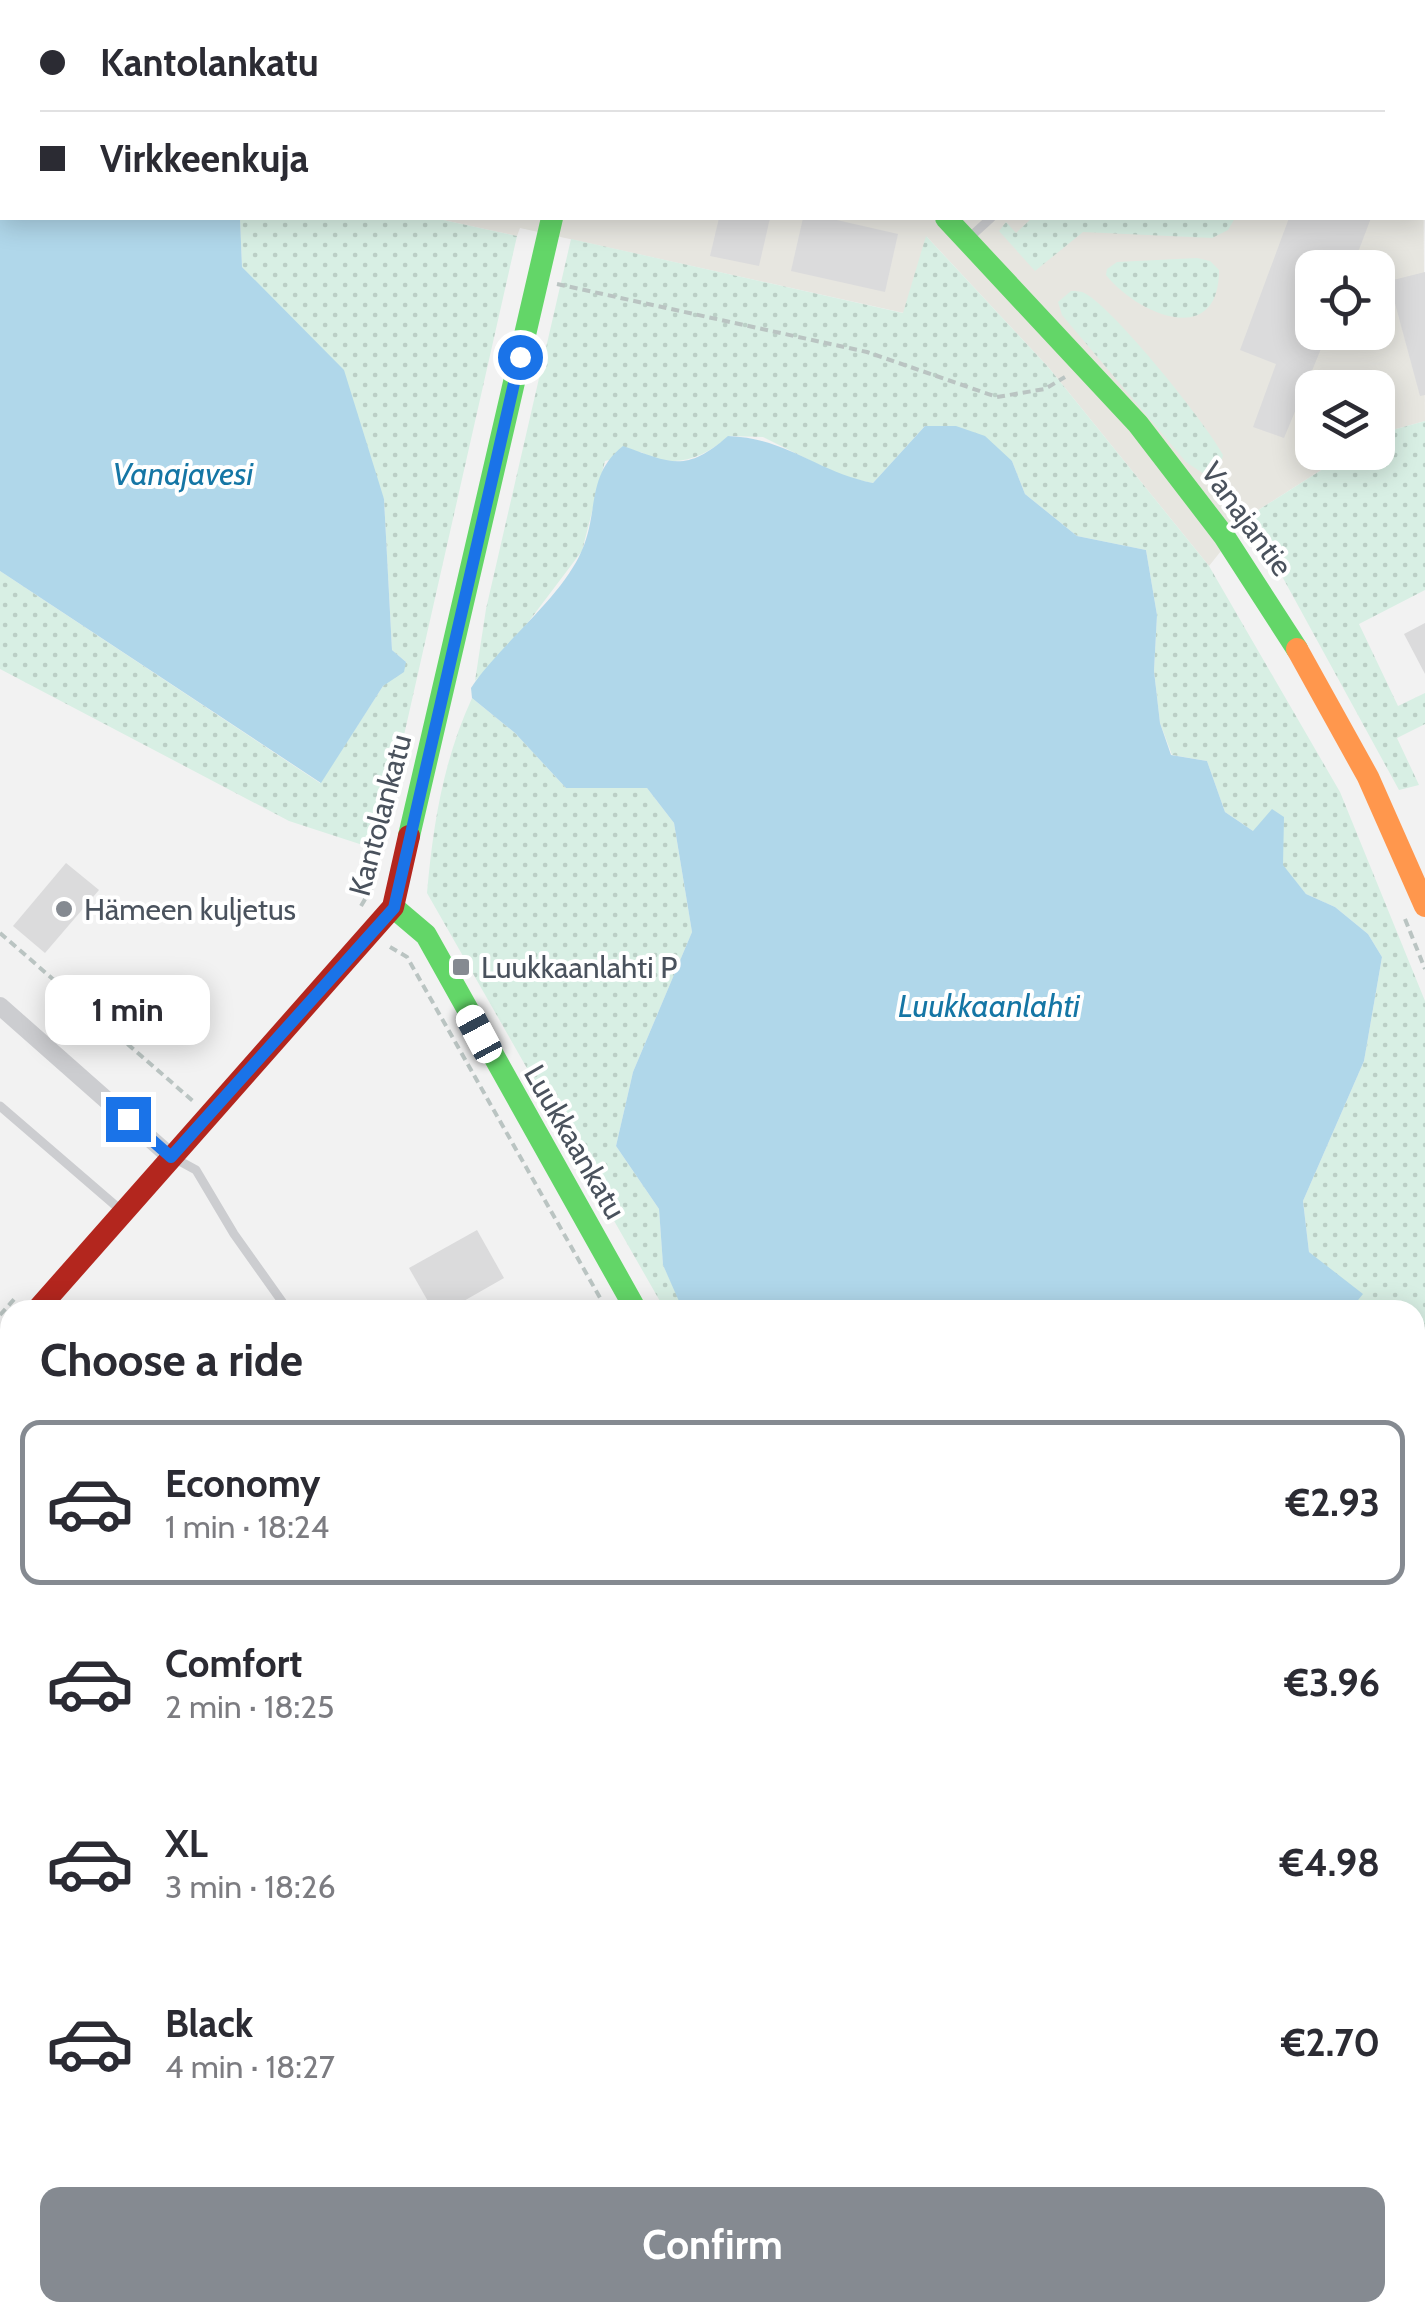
<!DOCTYPE html>
<html lang="en">
<head>
<meta charset="utf-8">
<style>
  :root { --surface:#fff; --page:#f2f2f3; --text:#2b2b33; --muted:#7c7c81; --line:#e1e1e2; --accent:#858a91 }
  body { margin:0; font-family:Cabin,sans-serif; background:var(--page); color:var(--text); height:100vh; display:flex; flex-direction:column; font-size:38px; white-space:nowrap }
  * { box-sizing:border-box; margin:0 }
  p { font-size:32px; color:var(--muted) }
  .icon { flex:none; width:55px; height:55px; fill:none; stroke:currentColor; stroke-width:2; stroke-linecap:round; stroke-linejoin:round }
  .map { position:relative; flex:1; overflow:hidden }
  .panel { position:absolute; left:0px; top:1300px; width:1425px; height:1022px; display:flex; flex-direction:column; background:var(--surface); border-radius:30px 30px 0 0; box-shadow:0 5px 25px #0003 }
  .panel>* { flex:none }
  .guide { position:absolute; left:0px; top:0px; width:1425px; height:220px; box-shadow:0 5px 25px #0003; display:grid; align-content:center; height:220px; padding:0 40px; background:var(--surface) }
  .buttons { position:absolute; left:1295px; top:250px; display:grid; gap:20px }
  .buttons a { display:grid; place-items:center; width:100px; height:100px; border-radius:20px; background:var(--surface); box-shadow:0 5px 25px #0003; font-size:50px }
  .end { position:absolute; width:45px; height:45px; margin:-22px; border:12px solid #1a73e8; background:#fff; box-shadow:0 0 0 5px #fff }
  .from { border-radius:50% }
  .bubble { position:absolute; height:70px; border-radius:20px; background:var(--surface); box-shadow:0 5px 25px #0003; font-size:32px; font-weight:700; line-height:70px; text-align:center }
  .car { position:absolute; width:30px; height:60px; margin:-30px -15px; border-radius:12px; box-shadow:0 0 8px 2px #0007; background:linear-gradient(#fff 24%,#345 0 40%,#fff 0 76%,#345 0 86%,#fff 0) }
  .guide b { display:flex; align-items:center; gap:35px; height:95px; font-size:38px }
  .guide b+b { border-top:2px solid var(--line) }
  .guide i { width:25px; height:25px; background:var(--text) }
  ul { padding:0; list-style:none }
  li { display:flex; align-items:center; gap:30px; height:165px; margin:0 20px 15px; padding:0 20px; border:5px solid transparent; border-radius:20px }
  li div { flex:1 }
  li b { display:block; font-size:38px }
  li em { font-style:normal; font-weight:700 }
  li.active { border-color:var(--accent) }
  li>.icon { width:90px; height:90px; stroke-width:1.5 }
  h2 { padding:0 40px; font-size:45px; line-height:120px }
  .action { display:flex; gap:20px; margin-top:auto; padding:20px 40px }
  .action a { flex:1; height:115px; border-radius:20px; background:var(--accent); color:#fff; font-size:40px; font-weight:700; line-height:115px; text-align:center }
  .map>svg:first-child { display:block }
</style>
</head>
<body>
<div class="map">
<svg width="1425" height="2322" viewBox="0 0 1425 2322">
  <defs>
    <pattern id="grass-dots" width="8" height="8" patternUnits="userSpaceOnUse" patternTransform="scale(2.5)"><rect width="8" height="8" fill="#d8efe4"/><path d="M2 2h.1M6 6h.1" fill="none" stroke="#bbcfc6" stroke-width="1.8" stroke-linecap="round"/></pattern>
    <pattern id="forest-firs" width="22" height="20" patternUnits="userSpaceOnUse" patternTransform="scale(2.5)"><rect width="22" height="20" fill="#d8efe4"/><path d="M5 1l3.5 6h-7zM16 11l3.5 6h-7z" fill="#bbcfc6"/></pattern>
  </defs>
  <rect width="100%" height="100%" fill="#f2f2f2"/>
  <g fill="#e7e6e0" fill-rule="evenodd">
    <polygon points="228,0 722,0 725,2 225,2"/>
    <polygon points="809,0 1136,0 1139,2 806,2"/>
    <path d="M1423,123l2,298 -47,13v-46h-66v64l36,1 -99,63 -40,50 -160,-198 -122,-131 -23,76 -384,-85 -3,8 -83,-18h988zM1312,268h66v64h-66z"/>
    <polygon points="1425,1301 1425,1907 1415,1885 1415,1310 1385,1310"/>
  </g>
  <g fill="url(#grass-dots)">
    <polygon points="240,218 434,218 517,236 378,850 289,821 0,669 0,571 320,783 383,686 406,662 392,650 384,499 283,313 242,267"/>
    <polygon points="1032,218 1235,218 1228,230 1212,238 1083,232 1035,271 999,231 1006,222 1016,233"/>
    <path d="M926,236l123,132 160,198 131,226 85,209v559l-10,2v-252h-103l42,-5 -45,-53 -6,-51 61,-140 18,-104 -14,-23 -33,-27 -29,-13 -53,-63 -28,-19 -18,-51 -35,-6 -12,-32 -6,-52 3,-56 -11,-65 -69,-14 -52,-42 -13,-33 -87,-35 -52,57 -30,-6 -80,-40 -34,-1c-27,23 -56,34 -88,16l-36,9 -23,90 -68,90 -39,40 11,-72 85,-370 332,74z"/>
    <path d="M1197,258l13,3 9,9c0,79 -81,45 -113,5l1,-6 10,-7z"/>
    <path d="M1071,291c5,0 11,0 15,3 29,16 121,130 137,161l-6,23 -10,-2 -21,-14 -124,-147 -4,-13z"/>
    <polygon points="1425,421 1425,590 1359,624 1398,706 1425,693 1425,724 1397,738 1419,785 1399,790 1249,516 1348,453 1378,452 1378,434"/>
    <path d="M472,698l43,35 51,55h81l27,35 18,109 -59,140 -17,74 43,63 4,56 21,45h-19l-238,-417c6,-68 16,-132 45,-195z"/>
  </g>
  <g fill="url(#forest-firs)">
    <polygon points="0,1566 10,1574 10,2033 0,2039"/>
    <polygon points="1415,1633 1425,1639 1425,1761 1415,1760"/>
  </g>
  <g fill="#b0d7ea">
    <polygon points="0,0 96,2 2,2 2,218 240,218 242,267 344,370 384,499 392,650 406,662 404,672 383,686 321,783 0,571"/>
    <path d="M925,426h31l29,10 27,25 13,33 52,42 69,14 11,65 -3,56 6,52 11,32 36,6 18,51 28,19 19,-22 12,8 -1,48 23,29 29,13 33,27 14,23 -18,104 -61,140 6,51 54,42 -9,11 -42,5 -630,-2 -19,-43 -4,-56 -43,-63 17,-74 59,-140 -18,-109 -27,-35h-81l-51,-55 -43,-35 -1,-10c27,-42 91,-90 111,-138 17,-38 4,-75 41,-104 48,17 63,27 105,-10 59,2 89,36 145,47z"/>
  </g>
  <g fill="#dbdbdc">
    <polygon points="719,218 770,218 759,266 710,256"/>
    <polygon points="803,218 828,218 898,234 885,292 791,271"/>
    <polygon points="1289,218 1371,218 1352,268 1312,268 1312,332 1328,332 1284,438 1253,427 1276,364 1240,350"/>
    <polygon points="1425,272 1425,395 1420,396 1389,281"/>
    <polygon points="1425,623 1425,674 1404,634"/>
    <polygon points="66,863 99,890 45,953 13,926"/>
    <polygon points="477,1230 504,1278 448,1310 433,1310 409,1268"/>
  </g>
  <g fill="none" stroke-linecap="round" stroke-linejoin="round">
    <g stroke="#bac4c2" stroke-width="4" stroke-dasharray="8 5" stroke-linecap="butt">
      <polyline points="697,0 702,2"/>
      <polyline points="577,2 578,0"/>
      <polyline points="557,284 867,352 997,397 1045,389 1065,377"/>
      <polyline points="361,906 374,884"/>
      <polyline points="1405,919 1425,969"/>
      <polyline points="0,933 193,1101"/>
      <polyline points="390,947 407,957 607,1310"/>
      <polyline points="0,1315 17,1296"/>
      <polyline points="1173,2312 1178,2322"/>
    </g>
    <g stroke="#cccdd0" stroke-width="9">
      <polyline points="1072,0 1074,2"/>
      <polyline points="820,2 823,0"/>
      <polyline points="969,238 991,218"/>
      <polyline points="0,1106 123,1212"/>
      <polyline points="174,1158 196,1170 234,1234 288,1310"/>
    </g>
    <g stroke="#cccdd0" stroke-width="18">
      <polyline points="602,2 603,0"/>
      <polyline points="0,1006 171,1157"/>
      <polyline points="0,1352 10,1340"/>
      <polyline points="1201,2312 1206,2322"/>
    </g>
    <g stroke="#63d668" stroke-width="22">
      <polyline points="743,0 745,2"/>
      <polyline points="946,218 1138,424 1224,536 1297,649"/>
      <polyline points="409,836 552,218"/>
      <polyline points="393,907 426,935 636,1310"/>
    </g>
    <polyline stroke="#ff974d" stroke-width="22" points="1297,649 1368,777 1425,906"/>
    <polyline stroke="#b3261e" stroke-width="22" points="37,1310 393,907 409,836"/>
  </g>
  <g fill="none" stroke-linecap="round" stroke-linejoin="round">
    <polyline stroke="#1a73e8" stroke-width="12" points="128,1119 171,1157 394,908 520,357"/>
  </g>
  <g fill="#858a91" stroke="#fff" stroke-width="4">
    <circle cx="64" cy="909" r="10"/>
    <rect x="451" y="957" width="20" height="20" rx="5"/>
  </g>
  <g text-anchor="middle" dominant-baseline="central" stroke-width="8" stroke-linejoin="round" paint-order="stroke">
    <g font-size="30" fill="#4a525d" stroke="#fff">
      <text transform="translate(1247 519) rotate(54)">Vanajantie</text>
      <text transform="translate(380 815) rotate(-75)">Kantolankatu</text>
      <text transform="translate(575 1142) rotate(60)">Luukkaankatu</text>
    </g>
    <g font-size="30" fill="#4a525d" stroke="#fff" text-anchor="start">
      <text x="84" y="909">Hämeen kuljetus</text>
      <text x="481" y="967">Luukkaanlahti P</text>
    </g>
    <g font-size="32" font-style="italic" fill="#1576a5" stroke="#fff">
      <text x="183" y="473">Vanajavesi</text>
      <text x="989" y="1005">Luukkaanlahti</text>
    </g>
  </g>
</svg>
<div class="buttons">
<a><svg class="icon" aria-label="locate" viewBox="0 0 24 24"><circle cx="12" cy="12" r="6"/><path d="M12 2v4M12 18v4M2 12h4M18 12h4"/></svg></a>
<a><svg class="icon" aria-label="layers" viewBox="0 0 24 24"><path d="M12 4l9 5-9 5-9-5zM3 14l9 5 9-5"/></svg></a>
</div>
<i class="end from" style="left:520px;top:357px"></i>
<i class="end" style="left:128px;top:1119px"></i>
<div class="bubble" style="left:45px;top:975px;width:165px">1 min</div>
<i class="car" style="left:479px;top:1034px;rotate:332deg"></i>
<div class="guide">
<b><i class="from"></i>Kantolankatu</b>
<b><i></i>Virkkeenkuja</b>
</div>
<section class="panel">
<h2>Choose a ride</h2>
<ul>
<li class="active"><svg class="icon" aria-label="car" viewBox="0 0 24 24"><path d="M5 17H2v-5l4-1 3-4h7l3 4 3 1v5h-3M9 17h6M6 11h13"/><circle cx="7" cy="17" r="2"/><circle cx="17" cy="17" r="2"/></svg><div><b>Economy</b><p>1 min · 18:24</p></div><em>€2.93</em></li>
<li><svg class="icon" aria-label="car" viewBox="0 0 24 24"><path d="M5 17H2v-5l4-1 3-4h7l3 4 3 1v5h-3M9 17h6M6 11h13"/><circle cx="7" cy="17" r="2"/><circle cx="17" cy="17" r="2"/></svg><div><b>Comfort</b><p>2 min · 18:25</p></div><em>€3.96</em></li>
<li><svg class="icon" aria-label="car" viewBox="0 0 24 24"><path d="M5 17H2v-5l4-1 3-4h7l3 4 3 1v5h-3M9 17h6M6 11h13"/><circle cx="7" cy="17" r="2"/><circle cx="17" cy="17" r="2"/></svg><div><b>XL</b><p>3 min · 18:26</p></div><em>€4.98</em></li>
<li><svg class="icon" aria-label="car" viewBox="0 0 24 24"><path d="M5 17H2v-5l4-1 3-4h7l3 4 3 1v5h-3M9 17h6M6 11h13"/><circle cx="7" cy="17" r="2"/><circle cx="17" cy="17" r="2"/></svg><div><b>Black</b><p>4 min · 18:27</p></div><em>€2.70</em></li>
</ul>
<div class="action"><a>Confirm</a></div>
</section>
</div>
</body>
</html>
